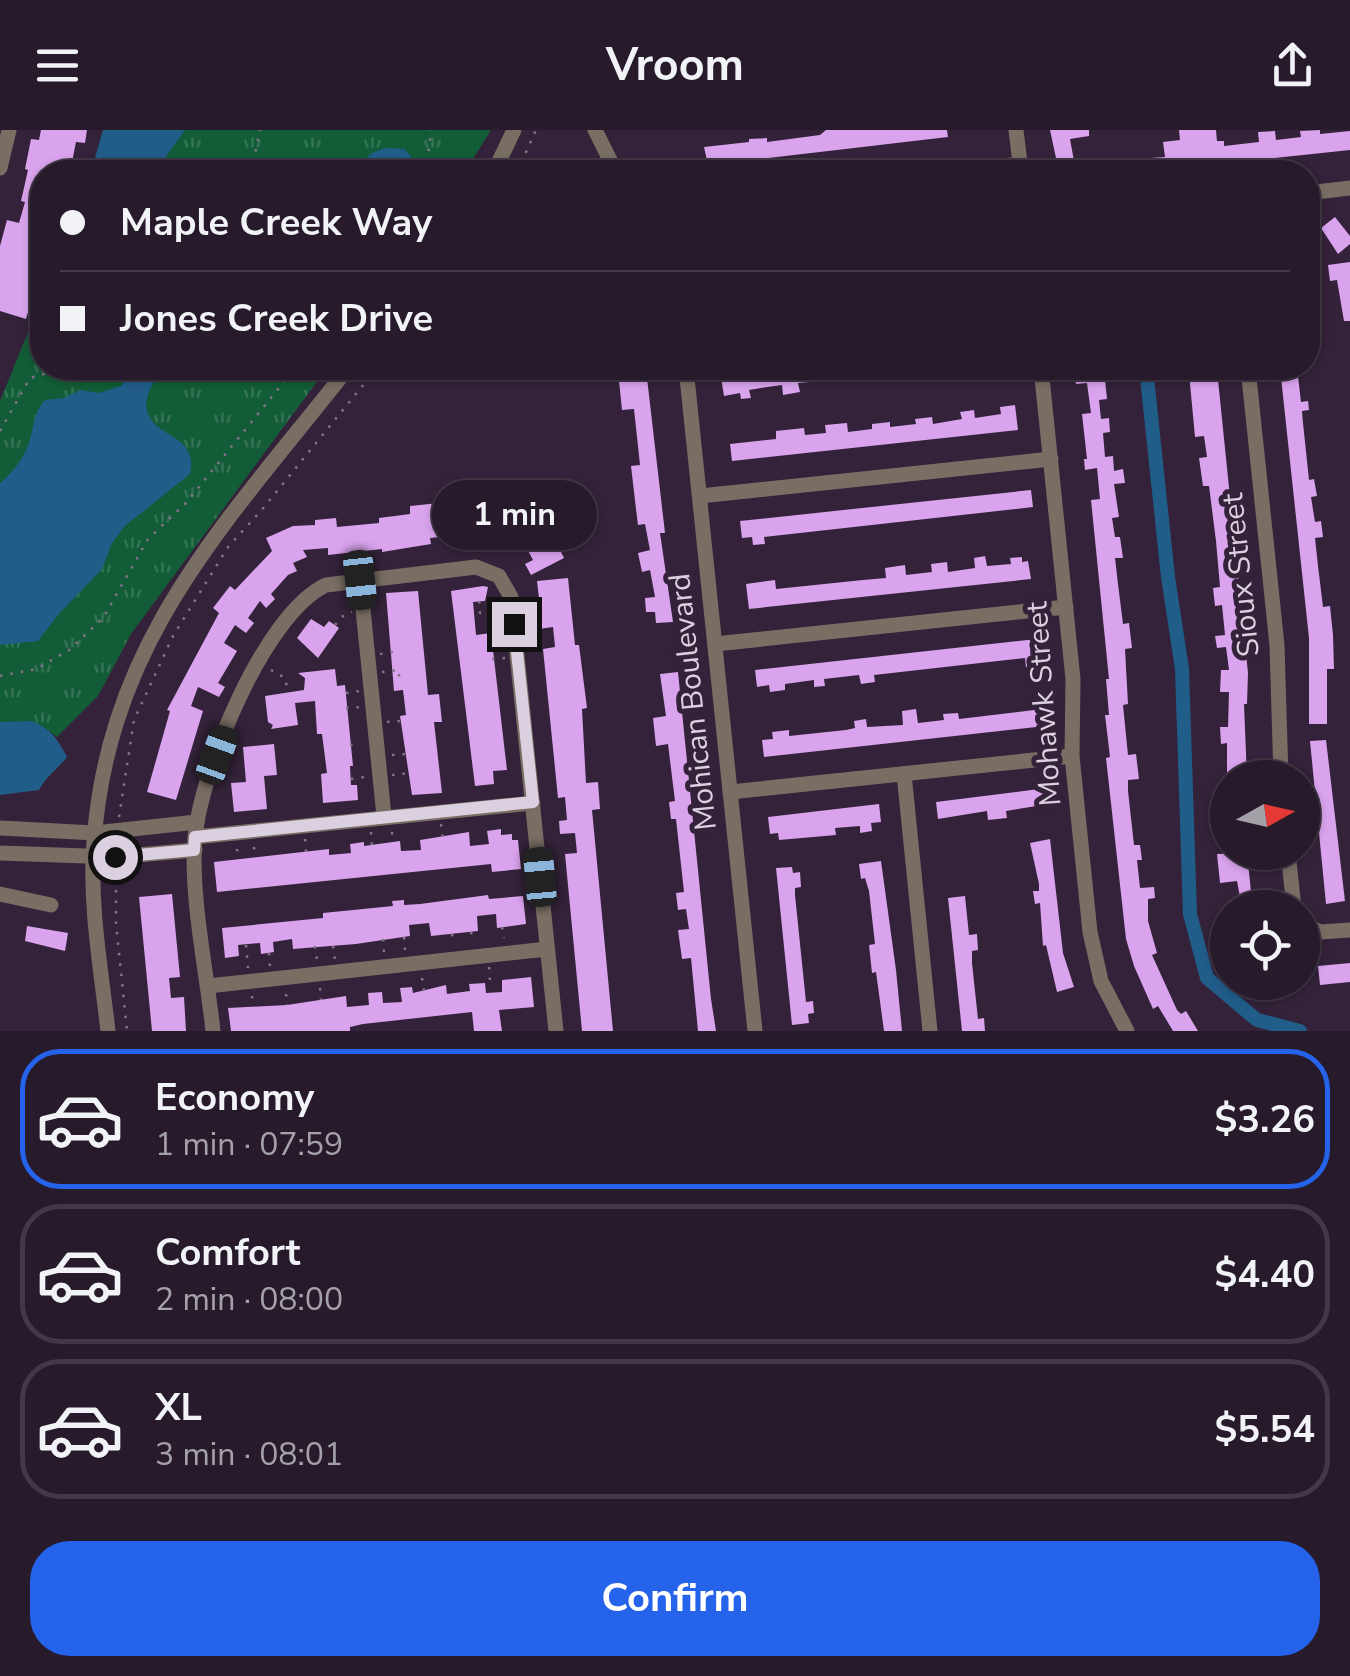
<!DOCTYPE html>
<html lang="en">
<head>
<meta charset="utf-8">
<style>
  :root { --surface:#261a2b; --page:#322737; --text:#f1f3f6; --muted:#a4a1a9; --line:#423847; --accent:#2563eb }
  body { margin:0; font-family:"Nunito Sans",sans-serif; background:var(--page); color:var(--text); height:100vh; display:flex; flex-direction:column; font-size:38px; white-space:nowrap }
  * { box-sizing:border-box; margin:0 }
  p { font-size:32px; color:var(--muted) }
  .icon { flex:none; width:55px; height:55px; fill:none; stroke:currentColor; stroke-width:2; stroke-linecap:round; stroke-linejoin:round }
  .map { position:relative; height:901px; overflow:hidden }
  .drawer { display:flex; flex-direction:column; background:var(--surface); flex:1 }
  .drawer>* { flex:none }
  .hud { position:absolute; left:30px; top:30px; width:1290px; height:220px; border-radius:40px; box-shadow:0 2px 8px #0004,0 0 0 2px var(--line); display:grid; align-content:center; height:220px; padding:0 30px; background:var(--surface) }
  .needle { width:65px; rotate:82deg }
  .tools { position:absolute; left:1210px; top:630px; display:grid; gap:20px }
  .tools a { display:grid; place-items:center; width:110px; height:110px; border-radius:50%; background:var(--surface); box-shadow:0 2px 8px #0004,0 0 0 2px var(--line); font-size:50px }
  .end { position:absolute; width:45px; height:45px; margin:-22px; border:12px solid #dbd0df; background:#111; box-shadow:0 0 0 5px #111 }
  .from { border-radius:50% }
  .bubble { position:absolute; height:70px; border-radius:35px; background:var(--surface); box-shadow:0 2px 8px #0004,0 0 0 2px var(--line); font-size:32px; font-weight:700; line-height:70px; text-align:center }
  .car { position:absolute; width:30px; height:60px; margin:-30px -15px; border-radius:12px; box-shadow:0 0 8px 2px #0007; background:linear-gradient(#222 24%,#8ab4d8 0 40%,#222 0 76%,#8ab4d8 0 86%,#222 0) }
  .hud b { display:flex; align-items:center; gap:35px; height:95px; font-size:38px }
  .hud b+b { border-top:2px solid var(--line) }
  .hud i { width:25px; height:25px; background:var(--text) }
  ul { padding:18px 0 0; list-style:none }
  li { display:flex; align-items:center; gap:30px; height:140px; margin:0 20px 15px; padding:0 10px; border:5px solid var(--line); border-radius:40px }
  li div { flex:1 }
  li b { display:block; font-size:38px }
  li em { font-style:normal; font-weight:700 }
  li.selected { border-color:var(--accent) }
  li>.icon { width:90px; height:90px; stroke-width:1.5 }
  .cta { display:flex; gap:20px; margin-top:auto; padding:20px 30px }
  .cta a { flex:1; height:115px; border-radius:40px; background:var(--accent); color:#fff; font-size:40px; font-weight:700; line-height:115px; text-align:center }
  header { display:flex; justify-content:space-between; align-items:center; height:130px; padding:0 30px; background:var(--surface); font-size:45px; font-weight:700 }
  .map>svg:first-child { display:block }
</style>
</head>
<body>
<header><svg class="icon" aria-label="menu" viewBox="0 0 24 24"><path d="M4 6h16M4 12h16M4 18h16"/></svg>Vroom<svg class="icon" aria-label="share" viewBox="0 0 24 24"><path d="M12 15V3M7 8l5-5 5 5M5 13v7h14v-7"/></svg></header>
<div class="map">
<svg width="1350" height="901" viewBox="0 0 1350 901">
  <defs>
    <pattern id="grass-tufts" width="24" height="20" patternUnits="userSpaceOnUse" patternTransform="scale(2.5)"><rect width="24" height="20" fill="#125c37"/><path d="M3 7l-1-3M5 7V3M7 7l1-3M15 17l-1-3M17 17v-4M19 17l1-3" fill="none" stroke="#347254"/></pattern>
  </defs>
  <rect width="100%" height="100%" fill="#332239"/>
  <g fill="url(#grass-tufts)">
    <polygon points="185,0 491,0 465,42 155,42"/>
    <path d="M42,168v70h285l-196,266 -33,62 -41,41c-19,-16 -33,-16 -57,-15v-321z"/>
  </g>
  <g fill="#215d89">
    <polygon points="103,0 185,0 155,42 91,42"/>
    <polygon points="385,18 404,19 413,29 415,42 325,42 354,39 372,23"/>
    <path d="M132,238h28c-4,10 -14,26 -14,37 2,34 54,27 44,69l-65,52 -13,17 -10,26 -45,47 -19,25 -38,4v-162c15,-12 26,-28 31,-47 4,-15 3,-23 14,-36l19,-2 17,-8 18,3 22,-7z"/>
    <path d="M31,591c20,7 27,19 36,36 -10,13 -21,19 -28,33l-39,5v-73z"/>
  </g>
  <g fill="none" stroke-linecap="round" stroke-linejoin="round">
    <polyline stroke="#215d89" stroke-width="14" points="1146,238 1168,447 1182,539 1190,784 1207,848 1257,890 1300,901"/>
  </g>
  <g fill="#d9a3ed">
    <polygon points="41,0 87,0 85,13 76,12 70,42 42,42 42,157 36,155 26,189 0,181 0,116 7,90 19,93 25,72 21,71 28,40 25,39 31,9 39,10"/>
    <polygon points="826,0 947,0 948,7 708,35 704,17 749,12 749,9 767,8 767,12 820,5"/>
    <polygon points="1050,0 1089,0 1089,6 1070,9 1076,42 1059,42"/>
    <polygon points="1179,0 1216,0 1217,11 1224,11 1224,16 1259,12 1258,2 1275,1 1276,10 1301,7 1300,1 1320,0 1320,4 1350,1 1350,20 1153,41 1151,28 1165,27 1163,12 1180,10"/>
    <polygon points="1335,87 1350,106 1350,114 1338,124 1321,98"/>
    <polygon points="1350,132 1350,191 1344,191 1337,150 1330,151 1328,135"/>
    <polygon points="736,238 745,238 746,243 783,238 902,238 902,244 798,253 800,262 783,265 782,255 761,258 749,260 751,268 741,269 740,263 724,266 721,247 737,244"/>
    <polygon points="1280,238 1297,238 1301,272 1308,271 1309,280 1302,281 1303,293 1309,350 1314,349 1317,366 1311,367 1315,392 1321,391 1323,407 1315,408 1318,436 1323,477 1330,476 1333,505 1334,539 1327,539 1327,594 1309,594 1309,508"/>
    <polygon points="1104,240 1107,269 1099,270 1101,289 1109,288 1110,302 1103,303 1105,327 1113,326 1114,341 1123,339 1125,353 1114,354 1119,387 1112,388 1115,407 1120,407 1123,428 1115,428 1118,454 1123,494 1129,493 1132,518 1125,519 1128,574 1123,575 1128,625 1136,624 1139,649 1128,650 1128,661 1134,715 1140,715 1142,730 1137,730 1140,758 1154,757 1155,768 1148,769 1148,791 1157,823 1152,825 1177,880 1181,884 1186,881 1198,901 1173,901 1158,876 1153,879 1134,836 1126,809 1106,628 1110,627 1105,585 1109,585 1106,549 1109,549 1091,370 1100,369 1097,338 1085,340 1084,329 1087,329 1082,284 1091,283 1087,253 1076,254 1075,243"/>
    <polygon points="1217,240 1248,543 1247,574 1244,574 1247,648 1227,648 1227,613 1221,614 1220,597 1228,597 1229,562 1220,562 1221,540 1229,540 1226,517 1217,518 1215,506 1225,505 1222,475 1215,476 1213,458 1220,457 1216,411 1209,356 1203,356 1199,328 1207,327 1204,306 1195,307 1189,243"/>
    <polygon points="647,248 665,403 660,403 673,492 656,493 655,482 646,482 645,468 655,467 650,440 642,442 638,423 650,420 645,394 638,395 636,379 631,336 640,335 634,279 622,280 619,251"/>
    <polygon points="1015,275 1018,300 732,331 730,314 776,309 776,301 804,298 805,305 826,303 825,295 847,293 848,302 872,299 872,294 890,292 890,297 916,294 915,289 932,287 933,294 962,289 960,282 974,280 975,288 1001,284 1000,277"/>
    <polygon points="1031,360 1033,377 764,407 765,414 753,415 752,407 742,408 740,391"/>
    <polygon points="439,373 440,380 479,380 478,402 464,394 464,414 451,414 451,406 430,408 431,414 382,422 382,419 328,425 328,418 303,420 307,427 293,433 297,441 288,445 271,464 275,469 266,478 260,471 248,488 254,493 246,503 235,495 224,513 237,521 218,553 225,557 219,567 198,557 191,576 203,581 176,670 147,662 170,581 167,580 219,483 213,478 230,456 235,460 272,421 266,408 293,396 315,395 315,390 336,388 337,397 379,393 379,388 410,384 410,376"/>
    <polygon points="501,380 526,395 510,422 485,406"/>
    <polygon points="551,401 564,428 531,445 525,434 533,430 525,415"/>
    <polygon points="985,426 987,436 1011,434 1010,428 1022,427 1022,432 1028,431 1031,449 749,479 746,454 775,450 776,459 863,450 886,448 885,438 905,435 906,445 932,442 931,434 947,432 948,442 975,438 974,428"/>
    <polygon points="568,448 575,515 579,515 587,578 582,579 586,653 598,652 600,679 592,680 613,901 582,901 565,724 577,723 575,703 560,704 559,691 567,690 565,667 558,668 543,519 555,517 553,497 539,499 537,486 541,485 537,451"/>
    <polygon points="483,456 488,457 485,471 473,472 476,505 491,503 507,640 493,641 494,654 475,656 451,461"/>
    <polygon points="418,461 428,565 439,564 442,592 434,592 442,663 412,665 400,586 406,585 403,560 394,561 386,463"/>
    <polygon points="311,489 324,497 329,491 339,498 318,528 297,508"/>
    <polygon points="1037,509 1040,536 1026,538 1025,528 874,545 875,552 861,554 859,545 824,549 825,556 814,557 814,550 785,554 785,560 770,562 769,555 757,557 755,540"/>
    <polygon points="335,539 337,556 345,555 353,636 350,636 351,655 357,655 358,670 323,673 321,644 327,643 322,604 317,604 315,571 295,573 298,595 271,599 273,595 268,592 265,566 304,560 305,548 298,543"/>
    <polygon points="678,542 711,869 716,901 698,901 691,828 682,829 678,800 689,799 686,779 678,780 676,763 684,762 676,689 671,689 669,672 675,671 668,614 656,616 653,588 666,586 660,544"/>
    <polygon points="916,579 918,593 944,590 943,584 958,583 959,589 1042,579 1045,596 764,627 762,610 773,609 772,602 789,600 789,606 846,600 855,598 854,591 866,589 867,597 903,595 902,581"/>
    <polygon points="1326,610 1345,771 1326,774 1310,611"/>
    <polygon points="274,614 277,645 264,646 267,679 234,682 231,653 246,652 243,617"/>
    <polygon points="1047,658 1049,674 1006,681 1007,688 988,690 987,681 938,689 936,672"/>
    <polygon points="879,674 881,692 871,693 872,701 860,703 860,696 835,698 836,705 779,710 778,703 770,704 768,687"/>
    <polygon points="501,699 501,705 512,704 512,710 518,710 521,739 492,742 491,734 217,762 214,732 329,719 329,725 351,723 350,714 364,712 364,716 400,711 401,721 421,720 420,710 469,702 470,716 489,714 487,701"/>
    <polygon points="1050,709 1063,823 1074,857 1057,862 1046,815 1043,816 1040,773 1035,774 1033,761 1039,761 1039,754 1030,713"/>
    <polygon points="1272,722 1272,729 1248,732 1251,762 1259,761 1262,778 1242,778 1237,751 1220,753 1217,724"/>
    <polygon points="881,731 896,840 902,901 884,901 876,842 872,843 869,815 875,814 869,761 865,748 861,749 859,734"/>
    <polygon points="792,737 793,743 800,742 801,757 795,758 795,765 806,872 813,871 814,883 808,884 809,893 792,895 776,738"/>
    <polygon points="172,764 180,847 169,848 171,868 184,867 186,901 152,901 139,767"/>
    <polygon points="488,765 489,769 523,766 526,794 497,798 496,784 477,786 478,801 431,806 429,793 409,795 410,806 356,814 293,819 292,809 273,812 274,822 261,824 260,813 238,815 239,826 225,828 222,798 323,788 323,783 393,776 392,771 404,770 404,775 420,774"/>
    <polygon points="965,766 969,805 977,804 978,820 972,821 972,833 978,889 984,888 985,901 962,901 948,768"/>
    <polygon points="27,796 68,803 65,821 25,811"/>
    <polygon points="1350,833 1350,852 1320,855 1318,836"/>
    <polygon points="531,847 534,877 499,880 502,901 474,901 472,882 363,894 350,897 350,901 231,901 228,878 287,875 346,866 347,877 369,875 368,863 382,862 383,873 402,872 400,858 412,857 413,863 446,855 447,864 470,861 469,854 485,853 486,863 502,862 502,850"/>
  </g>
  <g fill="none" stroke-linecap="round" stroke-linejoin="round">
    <g stroke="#837588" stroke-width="2.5" stroke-dasharray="2.5 8" stroke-linecap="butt">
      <polyline points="251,42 260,0"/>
      <polyline points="426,42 431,0"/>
      <polyline points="517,42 536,0"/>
      <polyline points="0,301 30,248 65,238"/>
      <polyline points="479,471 480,483 497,481"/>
      <polyline points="335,495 344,485 352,482"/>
      <polyline points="380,524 393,522"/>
      <polyline points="492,529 506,528"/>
      <polyline points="271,540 285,548 288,562"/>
      <polyline points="382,542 399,540 399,547"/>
      <polyline points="0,546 36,539 69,520 103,488 148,409 186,373 295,238"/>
      <polyline points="346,563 360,561"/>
      <polyline points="346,578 361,577"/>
      <polyline points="387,592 401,591"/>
      <polyline points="350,615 360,614"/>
      <polyline points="392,625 406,624"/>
      <polyline points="392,645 409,643"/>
      <polyline points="351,649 364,647"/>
      <polyline points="119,687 134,590 173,506 228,417 260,382 377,238"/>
      <polyline points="441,694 443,708"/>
      <polyline points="371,702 372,715"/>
      <polyline points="392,702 392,712"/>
      <polyline points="305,709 306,722"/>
      <polyline points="254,717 255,726"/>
      <polyline points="237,719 238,729"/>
      <polyline points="116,739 116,793 127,901"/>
      <polyline points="502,797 504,808"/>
      <polyline points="471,802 472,811"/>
      <polyline points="452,804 453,813"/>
      <polyline points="404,807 405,821"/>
      <polyline points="383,809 384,823"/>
      <polyline points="246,815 248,838"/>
      <polyline points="315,816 317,830"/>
      <polyline points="333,816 335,830"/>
      <polyline points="269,823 270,837"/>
      <polyline points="489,837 490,852"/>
      <polyline points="422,848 424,861"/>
      <polyline points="320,858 321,870"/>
      <polyline points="286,864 287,875"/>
      <polyline points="252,866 253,875"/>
    </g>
    <g stroke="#796e64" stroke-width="15">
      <polyline points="595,0 616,42"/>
      <polyline points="1016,0 1021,41"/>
      <polyline points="0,38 9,0"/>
      <polyline points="494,42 514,0"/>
      <polyline points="940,42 1020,34"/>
      <polyline points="1308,63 1350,58"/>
      <polyline points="686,238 755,901"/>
      <polyline points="1041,238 1073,549 1072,626 1090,802 1101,851 1127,901"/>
      <polyline points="1248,238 1277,515 1281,648"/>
      <polyline points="700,366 1051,329"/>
      <polyline points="360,450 384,686"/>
      <polyline points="715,514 1066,477"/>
      <polyline points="904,644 930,901"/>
      <polyline points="730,662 1072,626"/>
      <polyline points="0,698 95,703 197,692"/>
      <polyline points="195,707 533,673"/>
      <polyline points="1288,722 1294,778"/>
      <polyline points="0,723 115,727 195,720"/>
      <polyline points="0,764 51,775"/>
      <polyline points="1302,793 1320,802 1350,800"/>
      <polyline points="208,856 547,819"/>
      <path d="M108,901c-7,-62 -19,-127 -14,-190 15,-204 135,-321 254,-473"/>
      <path d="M213,901c-6,-58 -23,-136 -18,-192 5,-67 69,-225 131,-254l150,-18 23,9 12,21 45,434"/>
    </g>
  </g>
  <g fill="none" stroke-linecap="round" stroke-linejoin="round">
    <polyline stroke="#dbd0df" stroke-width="12" points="115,727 194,720 195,707 533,672 514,494"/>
  </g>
  <g text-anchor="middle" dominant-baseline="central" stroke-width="10" stroke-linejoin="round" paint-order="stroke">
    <g font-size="30" fill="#dbd0df" stroke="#332239">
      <text transform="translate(1241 445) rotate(-96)">Sioux Street</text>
      <text transform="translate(693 572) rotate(-96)">Mohican Boulevard</text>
      <text transform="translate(1044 574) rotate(-94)">Mohawk Street</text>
    </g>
  </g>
</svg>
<div class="tools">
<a><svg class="needle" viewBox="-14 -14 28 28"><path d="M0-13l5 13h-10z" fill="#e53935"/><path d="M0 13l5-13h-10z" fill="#a4a1a9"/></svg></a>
<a><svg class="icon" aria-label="locate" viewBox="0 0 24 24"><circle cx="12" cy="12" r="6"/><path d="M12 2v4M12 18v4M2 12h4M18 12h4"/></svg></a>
</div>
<i class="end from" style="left:115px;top:727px"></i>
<i class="end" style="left:514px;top:494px"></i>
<div class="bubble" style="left:432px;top:350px;width:165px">1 min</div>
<i class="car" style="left:360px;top:450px;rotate:174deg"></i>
<i class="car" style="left:217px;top:625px;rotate:20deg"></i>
<i class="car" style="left:540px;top:747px;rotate:355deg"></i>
<div class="hud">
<b><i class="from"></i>Maple Creek Way</b>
<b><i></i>Jones Creek Drive</b>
</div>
</div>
<section class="drawer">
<ul>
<li class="selected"><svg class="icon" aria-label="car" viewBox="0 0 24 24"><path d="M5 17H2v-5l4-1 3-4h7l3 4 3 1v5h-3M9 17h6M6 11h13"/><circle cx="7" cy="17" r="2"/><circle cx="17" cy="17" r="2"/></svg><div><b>Economy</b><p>1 min · 07:59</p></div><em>$3.26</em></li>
<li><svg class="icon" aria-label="car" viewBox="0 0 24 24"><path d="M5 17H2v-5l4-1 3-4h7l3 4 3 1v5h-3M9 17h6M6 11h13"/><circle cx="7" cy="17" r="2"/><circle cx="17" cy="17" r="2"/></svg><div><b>Comfort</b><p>2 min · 08:00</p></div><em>$4.40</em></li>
<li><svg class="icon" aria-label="car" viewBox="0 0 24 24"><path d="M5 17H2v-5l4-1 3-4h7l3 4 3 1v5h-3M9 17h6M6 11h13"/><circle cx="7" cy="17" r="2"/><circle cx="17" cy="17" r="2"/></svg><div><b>XL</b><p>3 min · 08:01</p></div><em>$5.54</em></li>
</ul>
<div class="cta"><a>Confirm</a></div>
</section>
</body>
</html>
